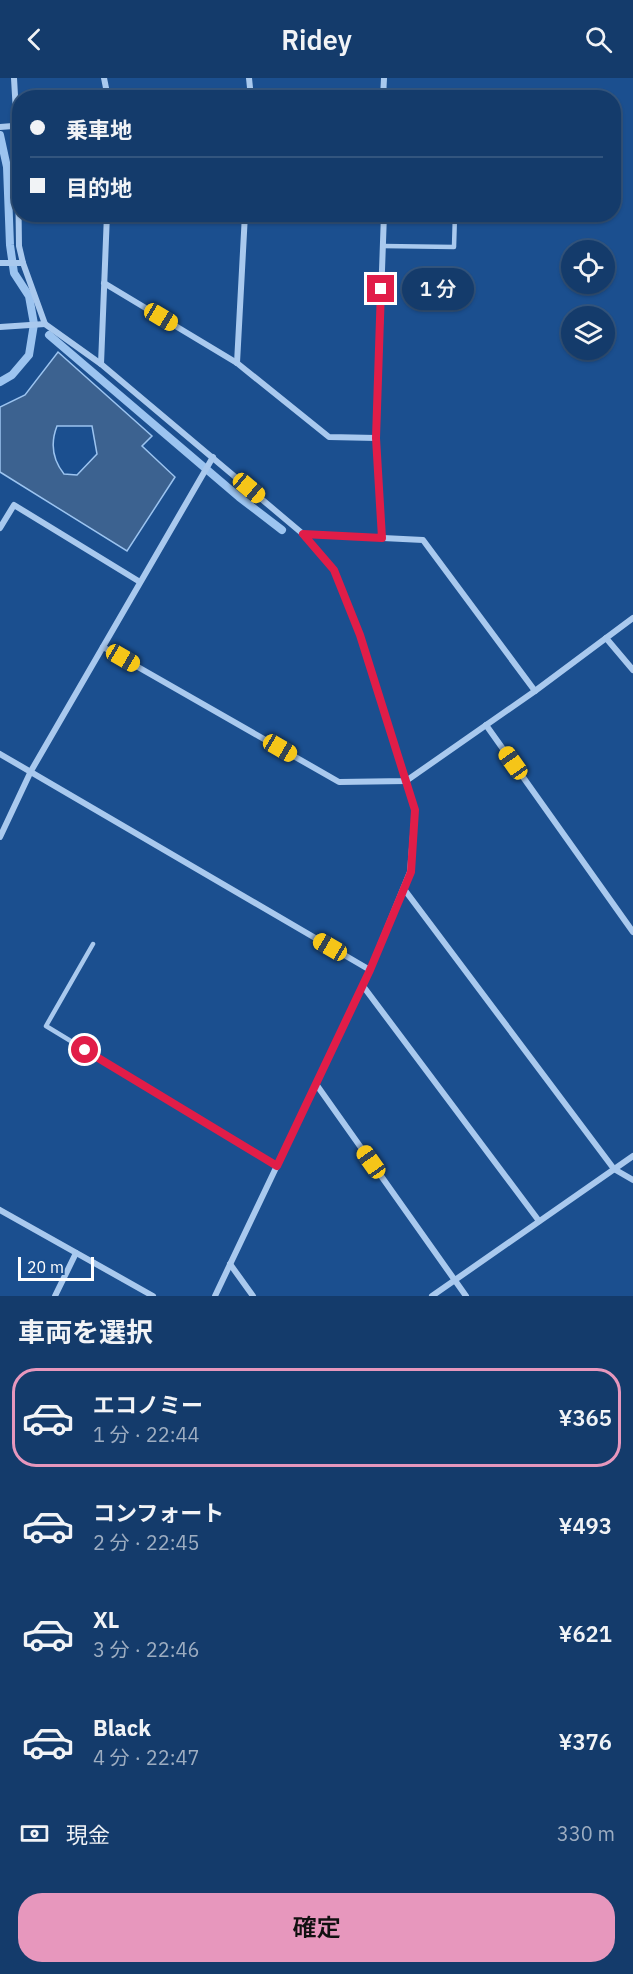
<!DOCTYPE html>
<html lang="ja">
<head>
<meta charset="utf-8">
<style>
  :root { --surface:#143b6b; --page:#1d4271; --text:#f1f3f6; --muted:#9dadc1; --line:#33557e; --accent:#e797bd }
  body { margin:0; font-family:"IBM Plex Sans","Noto Sans JP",sans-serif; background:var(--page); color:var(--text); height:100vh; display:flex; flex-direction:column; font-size:22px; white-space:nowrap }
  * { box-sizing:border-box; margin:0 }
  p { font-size:20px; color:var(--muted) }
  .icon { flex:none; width:33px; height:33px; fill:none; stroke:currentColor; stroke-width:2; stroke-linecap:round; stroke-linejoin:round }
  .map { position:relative; height:1218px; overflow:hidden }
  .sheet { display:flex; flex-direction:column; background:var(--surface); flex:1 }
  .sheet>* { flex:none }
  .banner { position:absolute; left:12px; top:12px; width:609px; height:132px; border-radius:24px; box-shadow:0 2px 4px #0004,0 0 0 2px var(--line); display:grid; align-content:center; height:132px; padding:0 18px; background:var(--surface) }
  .tools { position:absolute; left:561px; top:162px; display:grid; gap:12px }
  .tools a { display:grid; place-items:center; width:54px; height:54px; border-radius:50%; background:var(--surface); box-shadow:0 2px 4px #0004,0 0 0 2px var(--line); font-size:30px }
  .scale { position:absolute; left:18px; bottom:15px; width:76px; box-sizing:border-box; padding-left:6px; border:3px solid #fff; border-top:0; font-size:16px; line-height:21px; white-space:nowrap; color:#fff; -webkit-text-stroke:4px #1b4f8f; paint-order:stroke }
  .end { position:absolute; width:27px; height:27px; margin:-14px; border:8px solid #e11d48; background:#fff; box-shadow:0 0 0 3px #fff }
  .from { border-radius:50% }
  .bubble { position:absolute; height:42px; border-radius:21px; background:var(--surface); box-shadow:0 2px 4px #0004,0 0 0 2px var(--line); font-size:20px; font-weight:600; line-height:42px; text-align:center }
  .car { position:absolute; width:18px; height:36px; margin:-18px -9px; border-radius:8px; box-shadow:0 0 4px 2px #0007; background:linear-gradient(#f5c518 24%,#345 0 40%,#f5c518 0 76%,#345 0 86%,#f5c518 0) }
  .banner b { display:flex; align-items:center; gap:21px; height:57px; font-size:22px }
  .banner b+b { border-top:2px solid var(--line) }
  .banner i { width:15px; height:15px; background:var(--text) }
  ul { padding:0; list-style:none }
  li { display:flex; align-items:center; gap:18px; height:99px; margin:0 12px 9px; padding:0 6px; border:3px solid transparent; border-radius:24px }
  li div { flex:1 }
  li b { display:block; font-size:22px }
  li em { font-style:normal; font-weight:600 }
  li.active { border-color:var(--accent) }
  li>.icon { width:54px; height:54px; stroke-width:1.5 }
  h2 { padding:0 18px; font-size:27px; line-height:72px }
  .pay { display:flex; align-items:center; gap:15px; height:66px; padding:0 18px; font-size:22px }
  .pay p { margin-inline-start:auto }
  .primary-button { display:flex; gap:12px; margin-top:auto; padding:12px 18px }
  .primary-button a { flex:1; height:69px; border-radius:24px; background:var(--accent); color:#111; font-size:24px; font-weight:600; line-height:69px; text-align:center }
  header { display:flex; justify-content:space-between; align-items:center; height:78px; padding:0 18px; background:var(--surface); font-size:27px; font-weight:600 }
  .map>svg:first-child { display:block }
</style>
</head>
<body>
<header><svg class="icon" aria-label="back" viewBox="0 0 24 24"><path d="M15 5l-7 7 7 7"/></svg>Ridey<svg class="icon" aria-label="search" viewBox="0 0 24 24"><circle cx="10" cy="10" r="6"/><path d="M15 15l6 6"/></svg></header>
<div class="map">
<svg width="633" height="1218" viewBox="0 0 633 1218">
  <rect width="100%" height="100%" fill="#1b4f8f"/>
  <path fill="#3c6290" stroke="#9cc4f0" stroke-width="1.5" fill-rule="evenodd" d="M58,274l94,84 -10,10 33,31 -48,74 -127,-79v-65l25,-12zM57,348h35l5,28 -20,21 -13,-1c-12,-15 -14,-30 -7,-48z"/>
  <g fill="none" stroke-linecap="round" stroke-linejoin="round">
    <g stroke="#9cc4f0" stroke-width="8">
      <polyline points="0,57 7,89 10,167 14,195 29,218 34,246 29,277 12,297 0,304"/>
      <polyline points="49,257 239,419 282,452"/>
    </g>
    <g stroke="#a9c9ee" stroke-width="4.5">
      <polyline points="383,12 459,16 459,20"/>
      <polyline points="383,168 454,169 455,136"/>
      <polyline points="93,866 46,948 277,1088"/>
    </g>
    <g stroke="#a9c9ee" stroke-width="6">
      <polyline points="14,0 16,35 13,48 18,94 19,168 23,185 45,246 101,286 303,456 334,492 360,557 415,732 410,794 370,892 215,1218"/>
      <polyline points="104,0 108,20"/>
      <polyline points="249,0 251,20"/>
      <polyline points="383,20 384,0"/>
      <polyline points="0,49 13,48"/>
      <polyline points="0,185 23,185"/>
      <polyline points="104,205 237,285 329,359 376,360"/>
      <polyline points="0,249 45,246"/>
      <polyline points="237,285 245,136"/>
      <polyline points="101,286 107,136"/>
      <polyline points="0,450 14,427 140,504"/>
      <polyline points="303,456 423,462 535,613"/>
      <polyline points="382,460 376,360 384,136"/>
      <polyline points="606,560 633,592"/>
      <polyline points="103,569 339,704 406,703 535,613 633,540"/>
      <polyline points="486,647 633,854"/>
      <polyline points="0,676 370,892"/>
      <polyline points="0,759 31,693 213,379"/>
      <polyline points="404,811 614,1091 633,1102"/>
      <polyline points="363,908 539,1143"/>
      <polyline points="316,1006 466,1218"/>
      <polyline points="0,1132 153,1218"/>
      <polyline points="230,1186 253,1218"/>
      <polyline points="55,1218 76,1175"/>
      <polyline points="432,1218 633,1078"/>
    </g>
  </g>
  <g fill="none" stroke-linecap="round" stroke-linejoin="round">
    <polyline stroke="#e11d48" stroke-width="8" points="85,972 277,1088 370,892 411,794 415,732 360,557 334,492 303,456 382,460 376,360 381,211"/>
  </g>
</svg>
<div class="tools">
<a><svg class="icon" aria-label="locate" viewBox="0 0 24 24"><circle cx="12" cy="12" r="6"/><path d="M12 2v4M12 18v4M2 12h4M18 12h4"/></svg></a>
<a><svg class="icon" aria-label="layers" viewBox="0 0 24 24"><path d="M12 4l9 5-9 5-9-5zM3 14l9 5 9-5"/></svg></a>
</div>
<div class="scale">20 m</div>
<i class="end from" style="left:85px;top:972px"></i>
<i class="end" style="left:381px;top:211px"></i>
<div class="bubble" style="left:402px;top:190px;width:72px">1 分</div>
<i class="car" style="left:161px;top:239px;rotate:121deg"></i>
<i class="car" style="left:249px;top:410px;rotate:130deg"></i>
<i class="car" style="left:123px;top:580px;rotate:120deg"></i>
<i class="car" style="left:280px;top:670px;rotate:120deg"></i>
<i class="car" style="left:513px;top:685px;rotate:325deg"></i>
<i class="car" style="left:330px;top:869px;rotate:300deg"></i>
<i class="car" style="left:371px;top:1084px;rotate:325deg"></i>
<div class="banner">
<b><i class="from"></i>乗車地</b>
<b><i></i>目的地</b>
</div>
</div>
<section class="sheet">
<h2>車両を選択</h2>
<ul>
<li class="active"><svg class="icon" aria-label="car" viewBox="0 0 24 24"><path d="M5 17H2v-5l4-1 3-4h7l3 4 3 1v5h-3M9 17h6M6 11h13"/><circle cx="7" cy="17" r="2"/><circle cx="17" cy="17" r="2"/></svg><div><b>エコノミー</b><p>1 分 · 22:44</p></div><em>¥365</em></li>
<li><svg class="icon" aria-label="car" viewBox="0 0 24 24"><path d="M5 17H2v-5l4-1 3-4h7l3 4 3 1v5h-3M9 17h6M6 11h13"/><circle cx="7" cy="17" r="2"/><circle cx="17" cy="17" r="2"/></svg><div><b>コンフォート</b><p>2 分 · 22:45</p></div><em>¥493</em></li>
<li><svg class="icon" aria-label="car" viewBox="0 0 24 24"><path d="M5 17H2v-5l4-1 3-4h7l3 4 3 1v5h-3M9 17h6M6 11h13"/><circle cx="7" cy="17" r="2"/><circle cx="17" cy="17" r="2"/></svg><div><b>XL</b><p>3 分 · 22:46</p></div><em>¥621</em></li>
<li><svg class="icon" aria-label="car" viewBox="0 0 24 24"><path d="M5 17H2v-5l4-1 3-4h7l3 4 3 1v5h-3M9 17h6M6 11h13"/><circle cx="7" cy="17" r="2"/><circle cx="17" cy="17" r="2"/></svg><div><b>Black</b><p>4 分 · 22:47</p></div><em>¥376</em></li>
</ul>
<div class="pay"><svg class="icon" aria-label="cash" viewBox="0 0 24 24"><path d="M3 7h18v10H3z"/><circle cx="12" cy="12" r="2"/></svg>現金<p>330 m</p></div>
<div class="primary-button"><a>確定</a></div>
</section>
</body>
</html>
